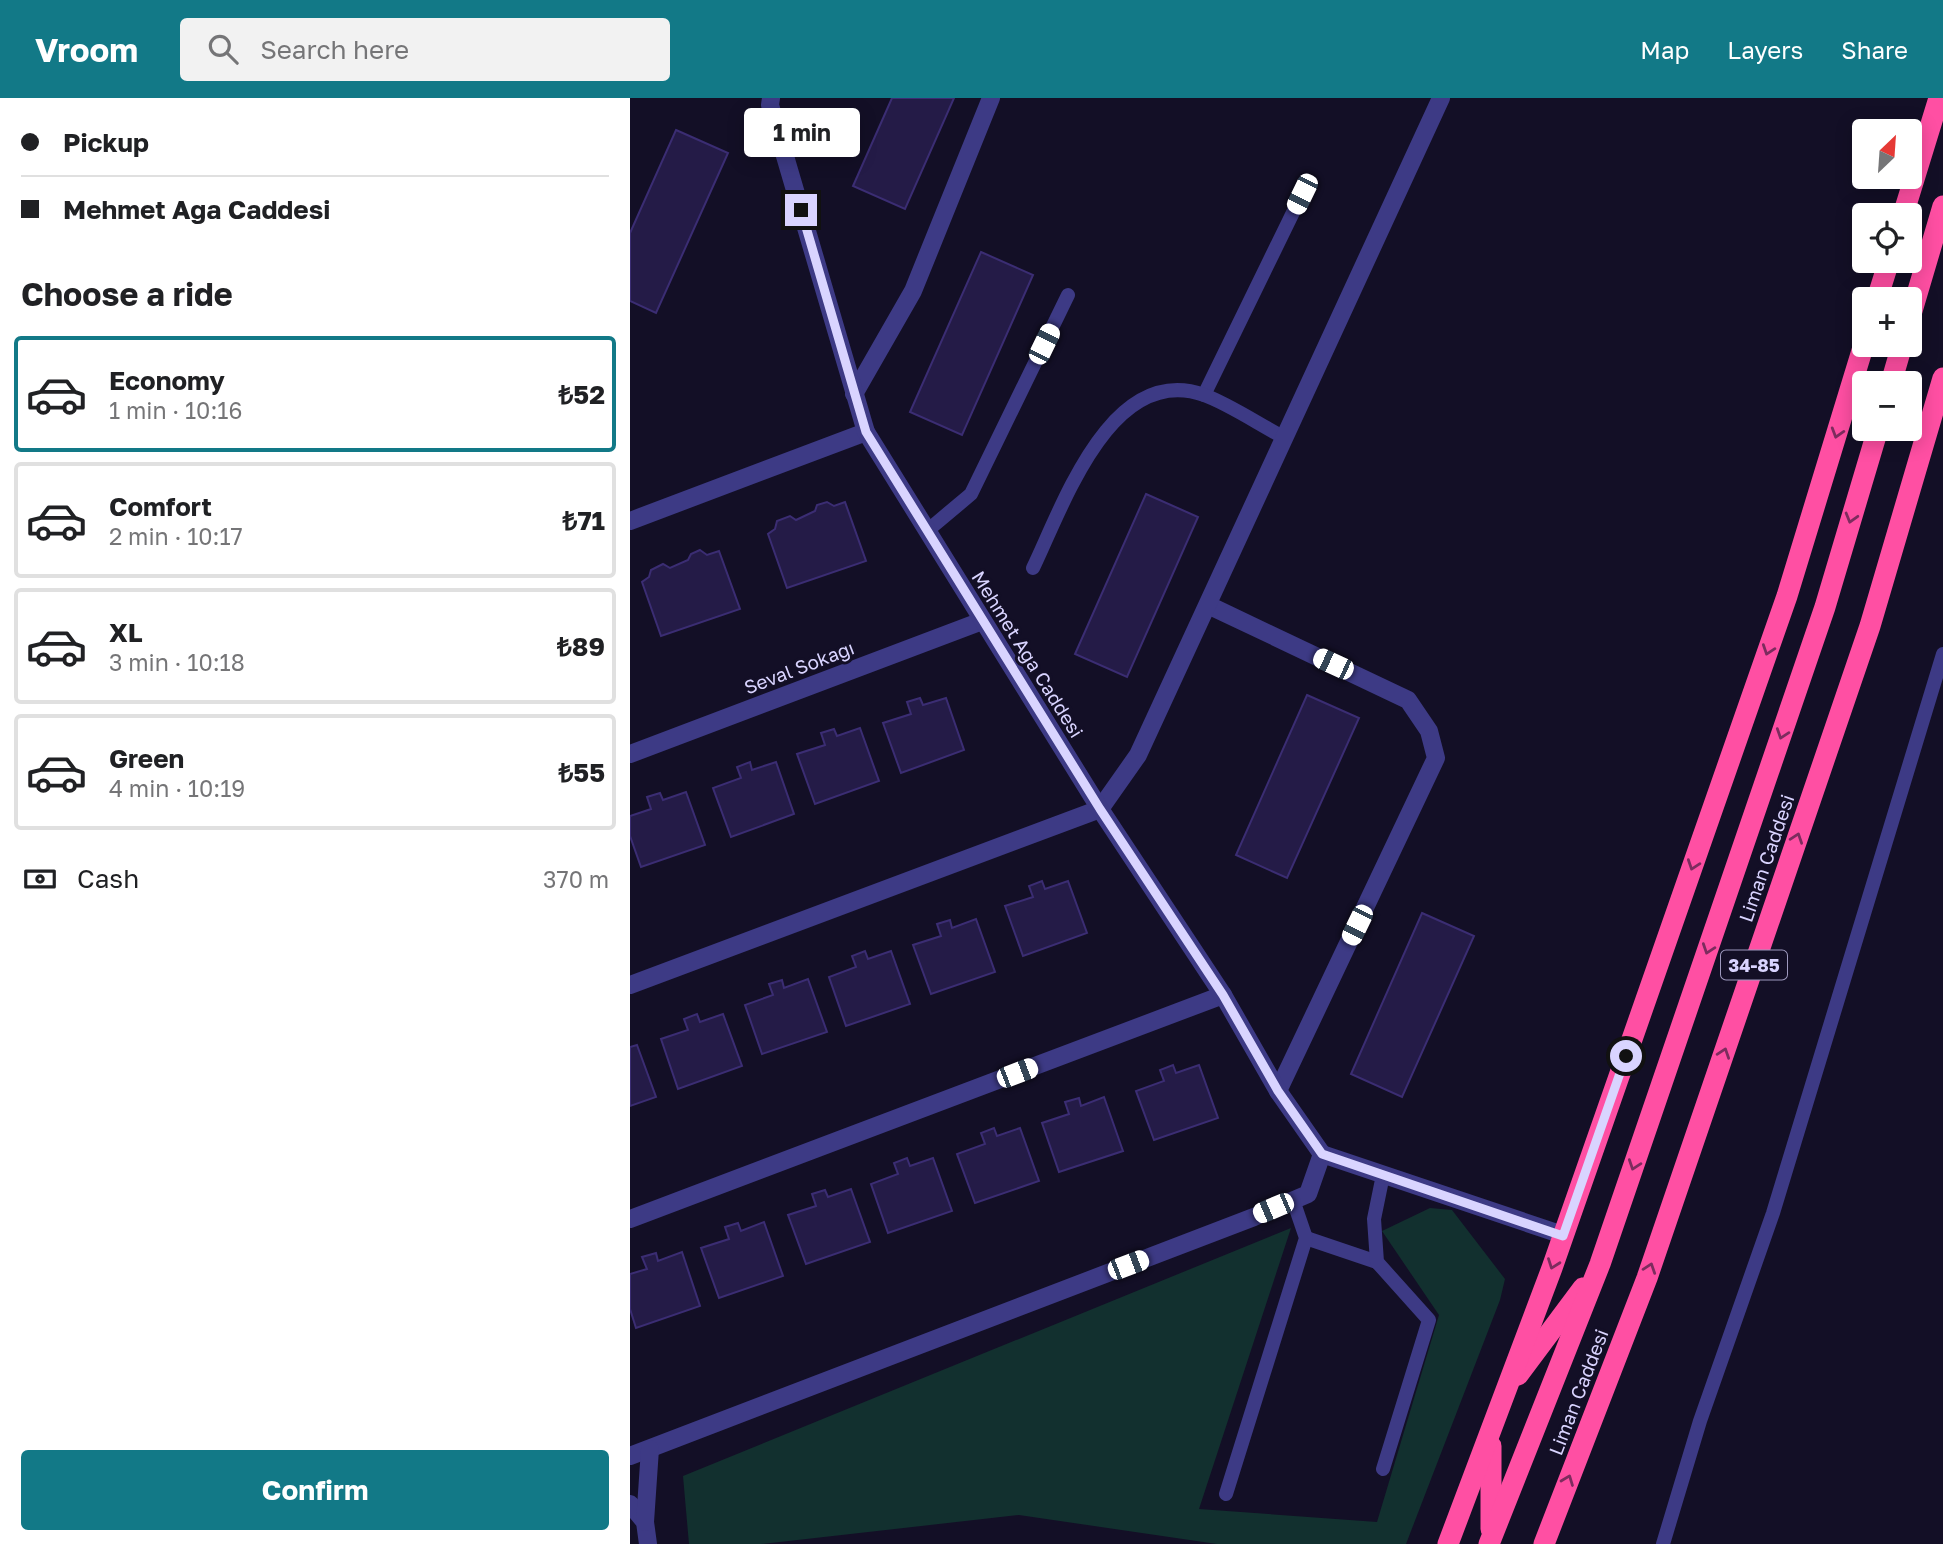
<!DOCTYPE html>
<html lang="en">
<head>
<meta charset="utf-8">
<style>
  :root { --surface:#fff; --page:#f2f2f2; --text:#202124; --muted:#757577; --line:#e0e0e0; --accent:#127987 }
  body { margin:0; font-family:"Golos Text",sans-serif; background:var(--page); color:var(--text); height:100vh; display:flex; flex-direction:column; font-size:26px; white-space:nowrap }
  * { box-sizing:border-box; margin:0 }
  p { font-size:23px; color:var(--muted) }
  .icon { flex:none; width:38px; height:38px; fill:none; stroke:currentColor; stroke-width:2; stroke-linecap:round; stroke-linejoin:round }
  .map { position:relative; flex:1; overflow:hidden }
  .details { display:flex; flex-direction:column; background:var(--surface); width:630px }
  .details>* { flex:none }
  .guide { display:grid; align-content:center; height:154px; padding:0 21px; background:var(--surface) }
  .needle { width:46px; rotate:25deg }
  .controls { position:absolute; left:1222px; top:21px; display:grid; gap:14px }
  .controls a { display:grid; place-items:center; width:70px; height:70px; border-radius:7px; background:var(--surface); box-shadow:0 4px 18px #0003; font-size:35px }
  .end { position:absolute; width:32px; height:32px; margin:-16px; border:9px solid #d9d4ff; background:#111; box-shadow:0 0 0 4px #111 }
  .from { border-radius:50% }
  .bubble { position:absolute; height:49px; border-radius:7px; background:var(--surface); box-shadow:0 4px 18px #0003; font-size:23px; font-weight:700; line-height:49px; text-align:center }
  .car { position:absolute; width:21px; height:42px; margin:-21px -10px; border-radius:9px; box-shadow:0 0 5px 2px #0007; background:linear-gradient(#fff 24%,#345 0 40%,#fff 0 76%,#345 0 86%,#fff 0) }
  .guide b { display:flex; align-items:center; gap:24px; height:66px; font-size:26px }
  .guide b+b { border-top:2px solid var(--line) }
  .guide i { width:18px; height:18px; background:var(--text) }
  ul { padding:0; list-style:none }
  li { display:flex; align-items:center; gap:21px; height:116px; margin:0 14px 10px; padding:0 7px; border:4px solid var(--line); border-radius:7px }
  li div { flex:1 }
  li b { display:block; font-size:26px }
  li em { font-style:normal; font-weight:700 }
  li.selected { border-color:var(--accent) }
  li>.icon { width:63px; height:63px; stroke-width:1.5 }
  h2 { padding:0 21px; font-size:32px; line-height:84px }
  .pay { display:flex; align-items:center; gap:18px; height:77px; padding:0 21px; font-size:26px }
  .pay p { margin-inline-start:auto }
  .cta { display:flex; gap:14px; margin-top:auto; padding:14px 21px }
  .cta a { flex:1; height:80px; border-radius:7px; background:var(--accent); color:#fff; font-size:28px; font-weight:700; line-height:80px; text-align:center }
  header { display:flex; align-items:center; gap:42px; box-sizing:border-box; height:98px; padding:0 35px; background:var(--accent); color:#fff }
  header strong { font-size:33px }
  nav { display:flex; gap:38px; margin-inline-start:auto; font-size:24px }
  .search { width:490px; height:63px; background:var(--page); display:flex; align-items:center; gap:18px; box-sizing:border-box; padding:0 24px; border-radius:7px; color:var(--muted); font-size:26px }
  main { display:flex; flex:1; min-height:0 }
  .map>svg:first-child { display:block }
</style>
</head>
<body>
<header>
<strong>Vroom</strong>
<div class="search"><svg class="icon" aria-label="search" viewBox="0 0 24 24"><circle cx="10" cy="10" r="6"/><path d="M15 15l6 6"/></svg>Search here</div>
<nav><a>Map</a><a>Layers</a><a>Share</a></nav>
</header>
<main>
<section class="details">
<div class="guide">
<b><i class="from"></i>Pickup</b>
<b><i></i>Mehmet Ağa Caddesi</b>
</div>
<h2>Choose a ride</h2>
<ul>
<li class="selected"><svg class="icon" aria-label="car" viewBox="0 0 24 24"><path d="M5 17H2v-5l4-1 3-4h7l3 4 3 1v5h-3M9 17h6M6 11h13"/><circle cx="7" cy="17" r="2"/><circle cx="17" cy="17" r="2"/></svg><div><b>Economy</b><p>1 min · 10:16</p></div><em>₺52</em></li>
<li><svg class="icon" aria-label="car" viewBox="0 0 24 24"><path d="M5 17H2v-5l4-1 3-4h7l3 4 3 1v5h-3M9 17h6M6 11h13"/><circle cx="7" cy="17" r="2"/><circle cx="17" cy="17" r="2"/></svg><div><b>Comfort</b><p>2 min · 10:17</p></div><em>₺71</em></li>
<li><svg class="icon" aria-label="car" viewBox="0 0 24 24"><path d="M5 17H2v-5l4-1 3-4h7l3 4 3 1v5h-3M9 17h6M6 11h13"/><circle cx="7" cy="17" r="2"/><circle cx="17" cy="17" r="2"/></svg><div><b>XL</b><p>3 min · 10:18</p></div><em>₺89</em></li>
<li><svg class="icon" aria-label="car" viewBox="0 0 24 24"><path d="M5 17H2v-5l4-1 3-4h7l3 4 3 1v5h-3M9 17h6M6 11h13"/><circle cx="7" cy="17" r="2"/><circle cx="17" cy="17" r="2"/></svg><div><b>Green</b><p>4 min · 10:19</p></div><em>₺55</em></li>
</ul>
<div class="pay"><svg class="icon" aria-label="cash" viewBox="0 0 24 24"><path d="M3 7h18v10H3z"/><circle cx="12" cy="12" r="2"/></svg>Cash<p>370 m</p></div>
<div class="cta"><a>Confirm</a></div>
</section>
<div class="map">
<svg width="1313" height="1446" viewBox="0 0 1313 1446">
  <rect width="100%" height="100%" fill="#130f26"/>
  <polygon fill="#12302f" points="800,1110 822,1112 875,1181 870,1202 776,1446 587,1446 389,1417 131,1446 59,1446 53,1378 661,1130 569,1411 747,1424 809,1217 752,1133"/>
  <g fill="#241b47" stroke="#3b2d73" stroke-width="2">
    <polygon points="262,0 324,0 275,111 223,88"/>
    <polygon points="46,32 98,55 26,215 0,203 0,135"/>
    <polygon points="351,154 403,177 332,337 280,314"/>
    <polygon points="516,396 568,419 497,579 445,556"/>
    <polygon points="197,404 204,408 215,404 236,463 157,490 138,436 145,431 147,423 160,418 166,422 185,413 187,407"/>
    <polygon points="70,452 77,457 89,453 110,511 31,538 12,484 19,479 21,472 33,466 40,470 58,462 61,456"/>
    <polygon points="677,597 729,620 657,780 606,757"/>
    <polygon points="290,600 293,607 316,600 334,652 271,675 253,625 281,616 277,604"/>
    <polygon points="230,630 249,683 185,706 167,656 195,647 191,635 204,631 207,638"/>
    <polygon points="120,664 122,672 146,664 164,716 101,739 83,690 111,680 107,669"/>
    <polygon points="56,694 75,747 11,769 0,738 0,718 21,711 17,699 30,695 33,702"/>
    <polygon points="412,783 415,791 438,783 457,835 393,858 375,808 403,799 399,788"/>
    <polygon points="792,815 844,838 772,999 721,976"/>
    <polygon points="346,821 365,874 301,896 283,847 311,838 307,826 320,822 322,830"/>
    <polygon points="235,853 238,861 261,853 280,906 216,928 199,879 226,869 222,858"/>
    <polygon points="178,881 197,934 132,956 115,907 143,897 139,886 152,882 154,890"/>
    <polygon points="67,916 70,924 93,916 112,968 48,991 31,941 58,932 54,921"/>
    <polygon points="7,947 26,999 0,1008 0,949"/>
    <polygon points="543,967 546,975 569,967 588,1020 524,1042 506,993 534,983 530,972"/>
    <polygon points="474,999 493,1053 429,1074 412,1025 439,1016 435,1004 449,1000 451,1008"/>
    <polygon points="364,1030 367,1038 390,1030 409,1083 345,1105 327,1056 355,1046 351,1035"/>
    <polygon points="277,1060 280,1068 303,1060 322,1113 258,1135 241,1086 268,1076 264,1065"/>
    <polygon points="221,1091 240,1144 176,1166 158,1117 186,1108 182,1096 195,1092 198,1099"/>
    <polygon points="134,1124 153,1178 89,1200 71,1150 99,1141 95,1129 108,1125 111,1133"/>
    <polygon points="52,1154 70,1208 6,1230 0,1211 0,1176 17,1171 12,1159 26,1155 28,1163"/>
  </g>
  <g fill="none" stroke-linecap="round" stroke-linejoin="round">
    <g stroke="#3d3a85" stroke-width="14">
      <polyline points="574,297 672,96"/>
      <polyline points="297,433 341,396 438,197"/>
      <path d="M403,470c30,-62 78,-206 171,-173 25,9 56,30 81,43"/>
      <polyline points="676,1140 747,1164"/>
      <polyline points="753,1371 799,1222 747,1164 744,1121 753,1077"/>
      <polyline points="596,1396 676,1140 663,1102"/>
      <polyline points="1033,1446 1070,1323 1143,1115 1313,556"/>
    </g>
    <g stroke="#3d3a85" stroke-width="18">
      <polyline points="224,296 283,193 361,0"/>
      <polyline points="0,423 236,334"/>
      <polyline points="578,507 778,602 799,633 806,660 648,993"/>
      <polyline points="0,656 352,523"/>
      <polyline points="0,887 470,711 508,657 811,0"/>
      <polyline points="692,1056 933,1137"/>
      <polyline points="0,1121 593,897"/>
      <polyline points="0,1358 624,1119 678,1096 692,1056 648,993 593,897 470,711 236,334 140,7 141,0"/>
      <polyline points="0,1406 15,1424 18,1446"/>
      <polyline points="15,1424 20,1351"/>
    </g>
    <g stroke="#ff4fa3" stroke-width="21">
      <polyline points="1273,117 1309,0"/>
      <polyline points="1247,201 1259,163"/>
      <polyline points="1279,223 1313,108"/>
      <polyline points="1261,285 1272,247"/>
      <polyline points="888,1277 953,1190"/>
      <polyline points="861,1431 861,1348"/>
      <polyline points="818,1446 922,1170 1157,498 1234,246"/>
      <polyline points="859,1446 970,1166 1195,509 1248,331"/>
      <polyline points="914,1446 1017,1180 1240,528 1313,280"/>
    </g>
  </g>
  <defs><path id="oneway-chevron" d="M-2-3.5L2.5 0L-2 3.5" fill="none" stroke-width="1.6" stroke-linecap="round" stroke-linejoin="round" transform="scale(1.75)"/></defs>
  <g stroke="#7d2c5e">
    <use href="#oneway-chevron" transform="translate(1207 335) rotate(107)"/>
    <use href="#oneway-chevron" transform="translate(1221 420) rotate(106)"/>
    <use href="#oneway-chevron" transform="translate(1138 552) rotate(109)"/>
    <use href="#oneway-chevron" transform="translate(1152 636) rotate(109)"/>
    <use href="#oneway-chevron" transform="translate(1167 740) rotate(-71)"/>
    <use href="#oneway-chevron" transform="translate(1063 767) rotate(109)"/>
    <use href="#oneway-chevron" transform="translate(1078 851) rotate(109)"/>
    <use href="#oneway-chevron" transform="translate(1094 955) rotate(-71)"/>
    <use href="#oneway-chevron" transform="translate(1004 1067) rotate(109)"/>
    <use href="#oneway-chevron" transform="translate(923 1166) rotate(110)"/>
    <use href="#oneway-chevron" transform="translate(1020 1170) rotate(-71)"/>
    <use href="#oneway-chevron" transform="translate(938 1382) rotate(-69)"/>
  </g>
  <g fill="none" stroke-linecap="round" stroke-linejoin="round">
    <polyline stroke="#d9d4ff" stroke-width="9" points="171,112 236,334 470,711 593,897 648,993 692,1056 933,1138 996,958"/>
  </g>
  <g text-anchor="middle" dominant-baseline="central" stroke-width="6" stroke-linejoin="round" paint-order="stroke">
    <rect fill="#130f26" stroke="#9e99be" stroke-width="2" x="1091" y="852.5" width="66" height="29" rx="5"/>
    <g font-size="18" font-weight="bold" fill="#d9d4ff">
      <text x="1124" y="867">34-85</text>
    </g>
    <g font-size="19" fill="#d9d4ff" stroke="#130f26">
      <text transform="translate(398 556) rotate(58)">Mehmet Ağa Caddesi</text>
      <text transform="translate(169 569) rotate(-21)">Seval Sokağı</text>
      <text transform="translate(1136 760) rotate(-71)">Liman Caddesi</text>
      <text transform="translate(948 1294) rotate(-69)">Liman Caddesi</text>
    </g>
  </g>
</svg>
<div class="controls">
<a><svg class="needle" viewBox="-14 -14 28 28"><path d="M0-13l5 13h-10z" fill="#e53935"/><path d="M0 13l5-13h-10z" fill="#757577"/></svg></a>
<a><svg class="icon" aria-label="locate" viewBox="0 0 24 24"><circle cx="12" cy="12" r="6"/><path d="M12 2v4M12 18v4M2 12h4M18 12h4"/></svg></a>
<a>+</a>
<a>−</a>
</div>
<i class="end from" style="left:996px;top:958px"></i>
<i class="end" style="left:171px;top:112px"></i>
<div class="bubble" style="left:114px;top:10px;width:116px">1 min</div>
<i class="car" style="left:672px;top:96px;rotate:206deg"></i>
<i class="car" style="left:414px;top:246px;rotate:26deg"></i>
<i class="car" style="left:703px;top:566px;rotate:295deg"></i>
<i class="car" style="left:727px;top:827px;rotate:206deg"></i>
<i class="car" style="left:387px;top:975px;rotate:69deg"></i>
<i class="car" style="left:643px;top:1110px;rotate:247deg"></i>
<i class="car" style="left:498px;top:1167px;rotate:69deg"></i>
</div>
</main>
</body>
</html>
